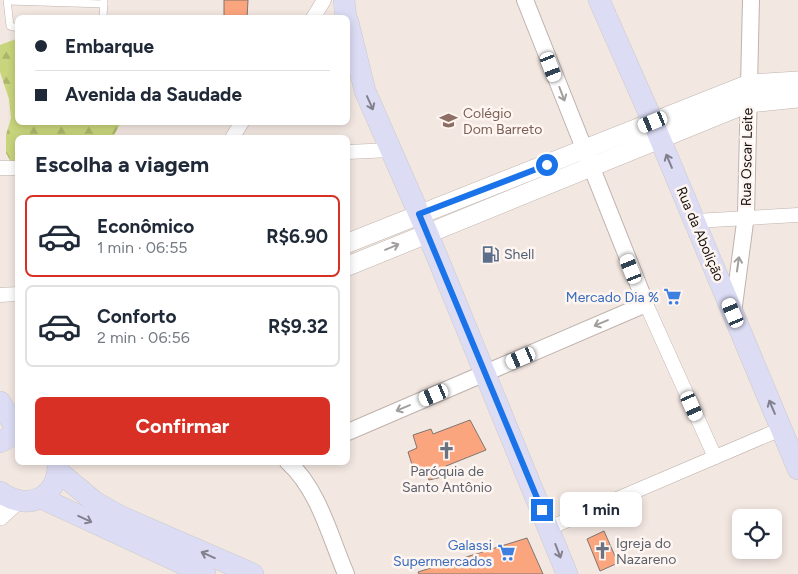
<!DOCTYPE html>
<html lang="pt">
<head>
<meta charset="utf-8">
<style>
  :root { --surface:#fff; --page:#f2f2f3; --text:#1f2937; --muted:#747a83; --line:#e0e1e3; --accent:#d93025 }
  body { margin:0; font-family:Figtree,sans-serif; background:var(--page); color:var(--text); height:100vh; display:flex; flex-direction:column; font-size:19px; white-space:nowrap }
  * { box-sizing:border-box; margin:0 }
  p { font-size:16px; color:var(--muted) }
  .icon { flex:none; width:28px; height:28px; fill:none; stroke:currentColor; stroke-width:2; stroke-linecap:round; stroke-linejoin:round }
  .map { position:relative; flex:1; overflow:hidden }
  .panel { position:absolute; left:15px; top:135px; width:335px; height:330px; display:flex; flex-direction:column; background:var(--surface); border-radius:8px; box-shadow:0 2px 8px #0003 }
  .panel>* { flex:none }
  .top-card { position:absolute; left:15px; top:15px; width:335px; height:110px; border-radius:8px; box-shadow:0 2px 8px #0003; display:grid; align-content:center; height:110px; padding:0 20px; background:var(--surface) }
  .fabs { position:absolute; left:732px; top:509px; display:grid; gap:10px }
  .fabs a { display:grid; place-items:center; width:50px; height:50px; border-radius:8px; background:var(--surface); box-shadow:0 2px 8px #0003; font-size:25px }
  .end { position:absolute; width:22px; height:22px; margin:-11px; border:6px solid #1a73e8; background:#fff; box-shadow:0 0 0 2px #fff }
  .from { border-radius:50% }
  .bubble { position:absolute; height:35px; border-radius:8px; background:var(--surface); box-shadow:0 2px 8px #0003; font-size:16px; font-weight:700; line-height:35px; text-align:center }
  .car { position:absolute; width:15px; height:30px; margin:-15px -8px; border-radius:6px; box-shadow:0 0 4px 1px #0007; background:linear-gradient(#fff 24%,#345 0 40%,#fff 0 76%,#345 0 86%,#fff 0) }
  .top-card b { display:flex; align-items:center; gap:18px; height:48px; font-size:19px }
  .top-card b+b { border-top:1px solid var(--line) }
  .top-card i { width:12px; height:12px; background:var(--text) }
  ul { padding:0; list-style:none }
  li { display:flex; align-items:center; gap:15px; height:82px; margin:0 10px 8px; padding:0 10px; border:2px solid var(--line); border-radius:8px }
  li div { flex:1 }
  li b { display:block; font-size:19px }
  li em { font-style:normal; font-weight:700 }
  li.on { border-color:var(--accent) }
  li>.icon { width:45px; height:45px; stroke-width:1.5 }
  h2 { padding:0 20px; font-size:22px; line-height:60px }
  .cta { display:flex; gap:10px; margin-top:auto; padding:10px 20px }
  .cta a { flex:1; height:58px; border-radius:8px; background:var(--accent); color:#fff; font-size:20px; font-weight:700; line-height:58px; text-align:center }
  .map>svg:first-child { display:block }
</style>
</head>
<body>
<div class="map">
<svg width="798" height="574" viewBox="0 0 798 574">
  <defs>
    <pattern id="forest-firs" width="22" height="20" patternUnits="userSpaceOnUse" patternTransform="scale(1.25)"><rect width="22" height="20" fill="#c9d57c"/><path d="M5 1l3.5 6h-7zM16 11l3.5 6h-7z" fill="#acb66a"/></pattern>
  </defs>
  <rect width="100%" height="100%" fill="#f3e7e1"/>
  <polygon fill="url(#forest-firs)" points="16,39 17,40 18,122 124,123 120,124 113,137 18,138 17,173 6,153 6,135 11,118 9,99 0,72 0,45"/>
  <g fill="#fba57e" stroke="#807570">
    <polygon points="224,0 248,0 247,18 224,18"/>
    <polygon points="470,420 486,450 446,466 449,473 442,477 429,480 424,470 415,474 408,452 417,448 413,435 431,429 433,434"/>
    <polygon points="604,531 618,563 600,571 587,539"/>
    <polygon points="527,538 543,574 419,574 418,572"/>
  </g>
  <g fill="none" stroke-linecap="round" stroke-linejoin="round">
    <defs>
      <g id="service">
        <polyline points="7,0 10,26 18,28"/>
        <polyline points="8,1 104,4"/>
        <polyline points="103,18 104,0"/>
      </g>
      <g id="minor">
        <polyline points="313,18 324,0"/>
        <polyline points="232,138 242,122"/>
        <polyline points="348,152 391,150"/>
        <polyline points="0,168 18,168"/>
        <polyline points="695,221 798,215"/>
        <polyline points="0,295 18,294"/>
        <polyline points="646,304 715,457"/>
        <polyline points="549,528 781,429"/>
      </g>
      <g id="tertiary">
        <polyline points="733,313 746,215 751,0"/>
        <polyline points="348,432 646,304 525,0"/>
        <path d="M288,462c31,28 42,75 58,112"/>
      </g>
      <g id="secondary">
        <polyline points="348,243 749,84 798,81"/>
        <polyline points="348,266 748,103 798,98"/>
        <polyline points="0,516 16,501"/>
      </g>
      <g id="primary">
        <polyline points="344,0 346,18"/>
        <polyline points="599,0 653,122 798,469"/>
        <polyline points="348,22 365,91 427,232 567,574"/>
        <polyline points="0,402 18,432"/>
        <polyline points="0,442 18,433"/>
        <polyline points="59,472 95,502 122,517 253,574"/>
        <path d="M0,492c28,20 59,6 58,-30"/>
        <polyline points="41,498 205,574"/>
      </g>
    </defs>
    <use href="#service" stroke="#bfb3ad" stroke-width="8"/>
    <use href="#minor" stroke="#bfb3ad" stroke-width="15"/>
    <use href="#tertiary" stroke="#bfb3ad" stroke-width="18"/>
    <use href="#secondary" stroke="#bfb3ad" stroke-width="20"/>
    <use href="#primary" stroke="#cbcaca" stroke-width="22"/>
    <use href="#service" stroke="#fff" stroke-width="7"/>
    <use href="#minor" stroke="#fff" stroke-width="14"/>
    <use href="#tertiary" stroke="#fff" stroke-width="16"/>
    <use href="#secondary" stroke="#fff" stroke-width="19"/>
    <use href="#primary" stroke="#dcdcf5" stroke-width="21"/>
  </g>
  <defs><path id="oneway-shaft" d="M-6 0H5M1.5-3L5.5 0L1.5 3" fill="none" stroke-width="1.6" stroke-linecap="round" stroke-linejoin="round" transform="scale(1.25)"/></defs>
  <g stroke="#a19f9e">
    <use href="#oneway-shaft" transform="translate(562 94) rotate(69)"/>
    <use href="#oneway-shaft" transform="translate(392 247) rotate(-23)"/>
    <use href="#oneway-shaft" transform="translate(738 264) rotate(-82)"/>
    <use href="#oneway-shaft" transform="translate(601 323) rotate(157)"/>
    <use href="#oneway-shaft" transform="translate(403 408) rotate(157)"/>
  </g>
  <g stroke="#82808d">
    <use href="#oneway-shaft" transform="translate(370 103) rotate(66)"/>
    <use href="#oneway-shaft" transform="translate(669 161) rotate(-113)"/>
    <use href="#oneway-shaft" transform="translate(772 407) rotate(-113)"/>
    <use href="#oneway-shaft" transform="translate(85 519) rotate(25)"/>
    <use href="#oneway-shaft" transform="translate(558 551) rotate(69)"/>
    <use href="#oneway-shaft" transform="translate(208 555) rotate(-156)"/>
  </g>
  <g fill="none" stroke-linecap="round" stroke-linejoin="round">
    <polyline stroke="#1a73e8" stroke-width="6" points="542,510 419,214 547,165"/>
  </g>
  <defs>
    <symbol id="school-bare" viewBox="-9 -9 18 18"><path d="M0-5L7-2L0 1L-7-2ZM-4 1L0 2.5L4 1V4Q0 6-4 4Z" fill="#8d6e63" stroke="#fef5f0" stroke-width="2.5" paint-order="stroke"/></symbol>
    <symbol id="fuel-bare" viewBox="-9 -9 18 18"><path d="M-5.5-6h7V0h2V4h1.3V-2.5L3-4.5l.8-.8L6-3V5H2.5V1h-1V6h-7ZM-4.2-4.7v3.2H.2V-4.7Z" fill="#5c6f8a" stroke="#fef5f0" stroke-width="2.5" paint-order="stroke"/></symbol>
    <symbol id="supermarket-bare" viewBox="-9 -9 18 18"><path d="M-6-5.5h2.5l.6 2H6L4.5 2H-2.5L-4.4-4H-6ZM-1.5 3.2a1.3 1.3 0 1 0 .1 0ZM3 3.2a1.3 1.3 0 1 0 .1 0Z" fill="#3f7fe0" stroke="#fef5f0" stroke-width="2.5" paint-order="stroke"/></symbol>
    <symbol id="church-bare" viewBox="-9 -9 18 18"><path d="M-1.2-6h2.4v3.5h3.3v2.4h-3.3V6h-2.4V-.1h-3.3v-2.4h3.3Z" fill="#6b7280" stroke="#fef5f0" stroke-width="2.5" paint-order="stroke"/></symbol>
  </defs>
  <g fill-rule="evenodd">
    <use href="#school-bare" x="436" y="108" width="25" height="25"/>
    <use href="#fuel-bare" x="478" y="242" width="25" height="25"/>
    <use href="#supermarket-bare" x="660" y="284" width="25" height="25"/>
    <use href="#church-bare" x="434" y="438" width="25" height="25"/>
    <use href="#church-bare" x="590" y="538" width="25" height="25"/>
    <use href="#supermarket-bare" x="494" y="540" width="25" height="25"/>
  </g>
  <g text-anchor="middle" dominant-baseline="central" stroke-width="5" stroke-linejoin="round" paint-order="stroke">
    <g font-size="14" fill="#785e54" stroke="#fef5f0" text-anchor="start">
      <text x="463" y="113">Colégio<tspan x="463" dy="16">Dom Barreto</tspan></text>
    </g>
    <g font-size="14" fill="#130f0d" stroke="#fef5f0">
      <text transform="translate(747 157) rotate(-89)">Rua Oscar Leite</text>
      <text transform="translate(700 234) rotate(67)">Rua da Abolição</text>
    </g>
    <g font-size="14" fill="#4e5e75" stroke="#fef5f0" text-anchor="start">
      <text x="504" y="254">Shell</text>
    </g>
    <g font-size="14" fill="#366cbe" stroke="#fef5f0" text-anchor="end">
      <text x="659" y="297">Mercado Dia %</text>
      <text x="492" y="545">Galassi<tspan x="492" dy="16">Supermercados</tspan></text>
    </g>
    <g font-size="14" fill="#5b616d" stroke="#fef5f0">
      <text x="447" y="471">Paróquia de<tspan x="447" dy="16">Santo Antônio</tspan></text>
      <text x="616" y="543" text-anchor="start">Igreja do<tspan x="616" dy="16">Nazareno</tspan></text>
    </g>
  </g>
</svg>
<div class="fabs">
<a><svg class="icon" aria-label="locate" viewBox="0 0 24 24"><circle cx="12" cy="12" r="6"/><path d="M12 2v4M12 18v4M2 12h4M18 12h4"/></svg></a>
</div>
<i class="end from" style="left:547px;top:165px"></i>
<i class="end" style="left:542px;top:510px"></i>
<div class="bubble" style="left:560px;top:492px;width:82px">1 min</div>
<i class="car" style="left:551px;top:67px;rotate:159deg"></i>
<i class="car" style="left:653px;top:122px;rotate:248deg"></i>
<i class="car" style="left:631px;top:269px;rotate:338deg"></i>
<i class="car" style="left:733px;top:313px;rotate:337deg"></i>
<i class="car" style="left:521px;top:358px;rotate:247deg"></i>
<i class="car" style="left:434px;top:395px;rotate:247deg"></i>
<i class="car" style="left:692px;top:406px;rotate:156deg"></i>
<div class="top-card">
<b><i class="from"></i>Embarque</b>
<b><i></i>Avenida da Saudade</b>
</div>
<section class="panel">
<h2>Escolha a viagem</h2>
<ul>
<li class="on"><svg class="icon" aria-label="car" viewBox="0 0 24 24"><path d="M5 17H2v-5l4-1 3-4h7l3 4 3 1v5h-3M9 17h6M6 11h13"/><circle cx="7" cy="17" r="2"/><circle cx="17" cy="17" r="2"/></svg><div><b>Econômico</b><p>1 min · 06:55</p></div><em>R$6.90</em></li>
<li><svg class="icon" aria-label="car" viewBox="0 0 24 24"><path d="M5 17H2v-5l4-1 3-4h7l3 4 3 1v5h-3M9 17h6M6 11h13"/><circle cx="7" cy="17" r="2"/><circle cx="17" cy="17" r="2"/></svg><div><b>Conforto</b><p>2 min · 06:56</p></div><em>R$9.32</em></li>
</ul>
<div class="cta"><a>Confirmar</a></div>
</section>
</div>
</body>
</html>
